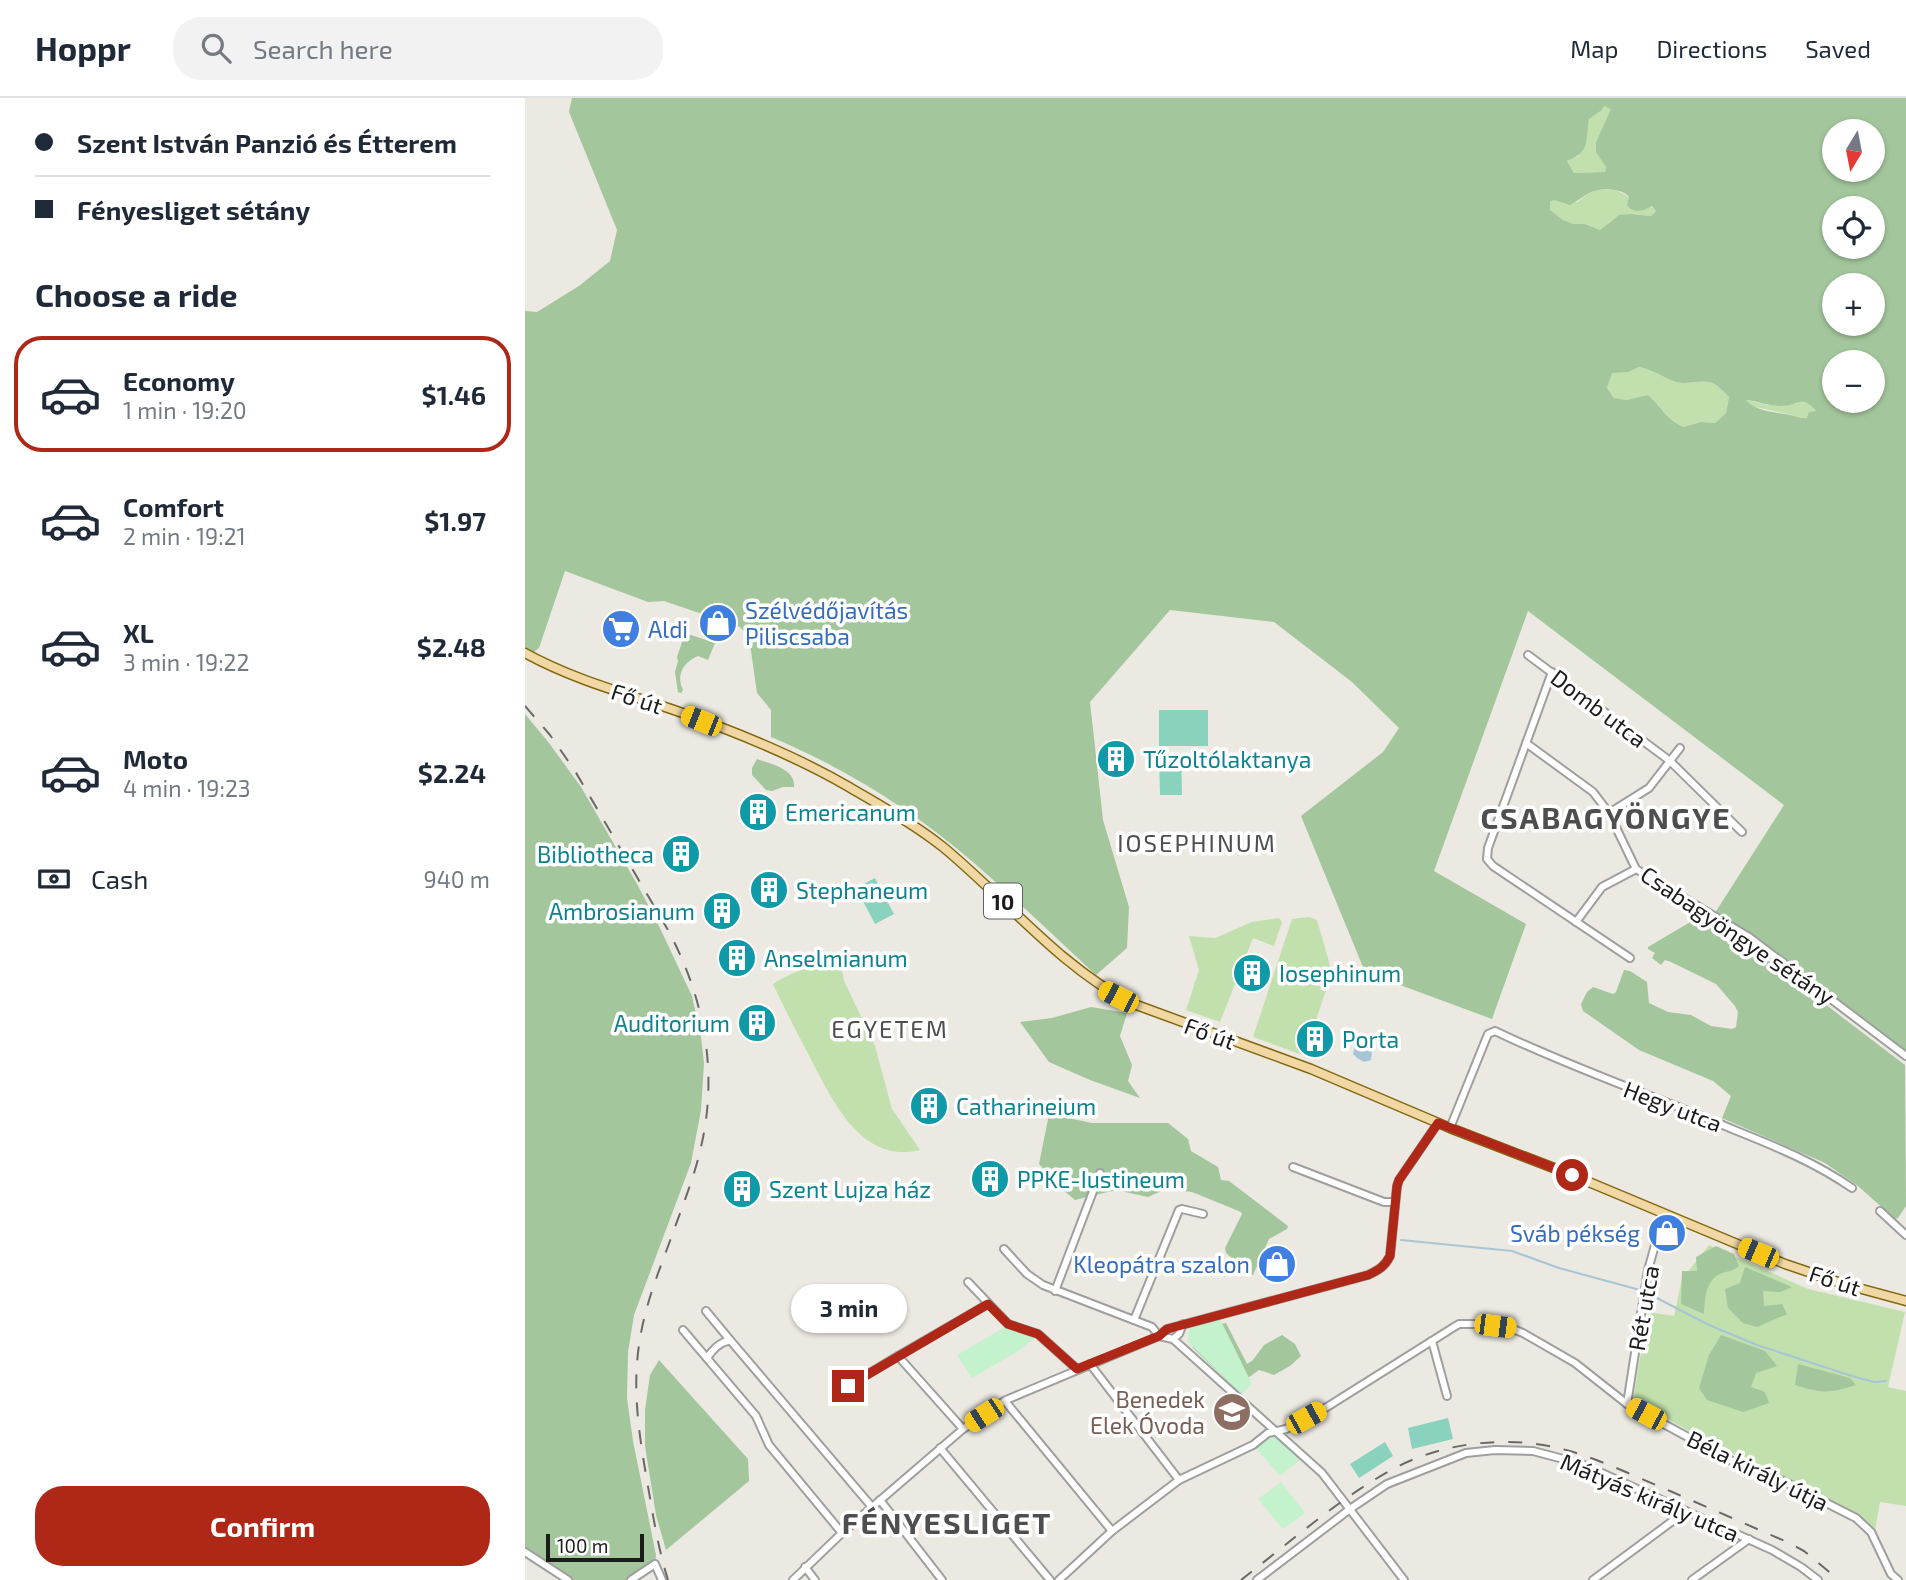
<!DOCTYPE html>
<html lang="en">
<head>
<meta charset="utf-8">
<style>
  :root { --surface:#fff; --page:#f2f2f3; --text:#1f2937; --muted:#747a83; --line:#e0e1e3; --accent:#af2817 }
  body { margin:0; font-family:"Exo 2",sans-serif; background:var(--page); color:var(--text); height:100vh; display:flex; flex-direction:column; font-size:26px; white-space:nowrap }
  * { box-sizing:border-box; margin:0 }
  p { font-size:23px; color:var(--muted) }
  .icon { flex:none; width:38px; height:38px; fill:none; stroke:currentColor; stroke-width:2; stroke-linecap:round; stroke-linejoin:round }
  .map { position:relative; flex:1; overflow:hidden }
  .sheet { display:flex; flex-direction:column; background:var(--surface); width:525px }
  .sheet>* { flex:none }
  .banner { display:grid; align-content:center; height:154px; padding:0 35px; background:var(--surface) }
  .needle { width:46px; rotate:190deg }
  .buttons { position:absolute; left:1297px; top:21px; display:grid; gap:14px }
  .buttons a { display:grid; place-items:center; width:63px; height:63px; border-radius:50%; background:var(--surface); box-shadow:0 2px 5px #0004; font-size:35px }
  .scale { position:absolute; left:21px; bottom:18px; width:98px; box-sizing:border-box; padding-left:7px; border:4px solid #1b1b1b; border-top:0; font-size:19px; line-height:24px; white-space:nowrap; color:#1b1b1b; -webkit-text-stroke:5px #fff; paint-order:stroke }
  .end { position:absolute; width:32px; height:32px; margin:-16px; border:9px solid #af2817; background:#fff; box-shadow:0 0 0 4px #fff }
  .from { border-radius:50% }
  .bubble { position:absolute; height:49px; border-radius:24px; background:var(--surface); box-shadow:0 2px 5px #0004; font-size:23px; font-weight:700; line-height:49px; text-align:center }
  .car { position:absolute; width:21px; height:42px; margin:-21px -10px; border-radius:9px; box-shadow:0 0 5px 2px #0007; background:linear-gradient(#f5c518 24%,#345 0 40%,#f5c518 0 76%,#345 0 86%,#f5c518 0) }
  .banner b { display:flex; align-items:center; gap:24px; height:66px; font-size:26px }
  .banner b+b { border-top:2px solid var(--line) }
  .banner i { width:18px; height:18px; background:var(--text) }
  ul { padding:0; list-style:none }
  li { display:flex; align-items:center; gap:21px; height:116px; margin:0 14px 10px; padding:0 21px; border:4px solid transparent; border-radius:28px }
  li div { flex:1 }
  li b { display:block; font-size:26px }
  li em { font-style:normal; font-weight:700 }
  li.on { border-color:var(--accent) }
  li>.icon { width:63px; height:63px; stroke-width:1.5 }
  h2 { padding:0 35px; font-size:32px; line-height:84px }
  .pay { display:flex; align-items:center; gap:18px; height:77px; padding:0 35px; font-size:26px }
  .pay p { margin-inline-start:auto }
  .primary-button { display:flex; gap:14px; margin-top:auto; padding:14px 35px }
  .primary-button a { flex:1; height:80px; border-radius:28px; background:var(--accent); color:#fff; font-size:28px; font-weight:700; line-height:80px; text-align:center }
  header { display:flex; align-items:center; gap:42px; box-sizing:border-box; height:98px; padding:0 35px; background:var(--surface); border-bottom:2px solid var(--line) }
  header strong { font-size:33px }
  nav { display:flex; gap:38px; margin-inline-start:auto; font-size:24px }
  .search { width:490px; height:63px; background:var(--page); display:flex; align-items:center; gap:18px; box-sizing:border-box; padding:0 24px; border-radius:28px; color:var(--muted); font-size:26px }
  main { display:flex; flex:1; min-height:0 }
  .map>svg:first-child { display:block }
</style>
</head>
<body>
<header>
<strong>Hoppr</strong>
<div class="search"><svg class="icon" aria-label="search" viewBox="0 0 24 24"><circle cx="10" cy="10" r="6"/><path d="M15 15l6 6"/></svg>Search here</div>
<nav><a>Map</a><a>Directions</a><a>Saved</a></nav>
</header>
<main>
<section class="sheet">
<div class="banner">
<b><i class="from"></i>Szent István Panzió és Étterem</b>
<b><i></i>Fényesliget sétány</b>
</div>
<h2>Choose a ride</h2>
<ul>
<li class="on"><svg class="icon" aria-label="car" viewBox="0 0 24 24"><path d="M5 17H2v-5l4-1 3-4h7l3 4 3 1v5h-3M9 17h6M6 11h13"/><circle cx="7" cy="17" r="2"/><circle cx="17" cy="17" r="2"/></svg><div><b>Economy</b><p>1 min · 19:20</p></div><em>$1.46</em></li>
<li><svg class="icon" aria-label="car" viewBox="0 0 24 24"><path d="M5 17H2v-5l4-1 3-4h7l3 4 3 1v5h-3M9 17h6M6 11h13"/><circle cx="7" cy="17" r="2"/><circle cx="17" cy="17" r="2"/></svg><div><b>Comfort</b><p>2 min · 19:21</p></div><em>$1.97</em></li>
<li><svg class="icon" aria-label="car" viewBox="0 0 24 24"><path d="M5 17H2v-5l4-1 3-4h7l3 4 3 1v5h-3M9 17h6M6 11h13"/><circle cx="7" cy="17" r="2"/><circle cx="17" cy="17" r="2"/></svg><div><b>XL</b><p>3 min · 19:22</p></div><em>$2.48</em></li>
<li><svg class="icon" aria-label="car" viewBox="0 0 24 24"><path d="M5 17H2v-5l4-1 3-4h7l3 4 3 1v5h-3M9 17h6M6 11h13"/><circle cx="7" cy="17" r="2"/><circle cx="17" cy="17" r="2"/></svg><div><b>Moto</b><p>4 min · 19:23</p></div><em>$2.24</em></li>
</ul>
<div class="pay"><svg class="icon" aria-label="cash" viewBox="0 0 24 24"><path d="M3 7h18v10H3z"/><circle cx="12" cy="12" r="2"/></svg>Cash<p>940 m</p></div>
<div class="primary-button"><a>Confirm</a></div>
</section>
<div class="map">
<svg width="1381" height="1482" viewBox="0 0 1381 1482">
  <rect width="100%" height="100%" fill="#ece9e2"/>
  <g fill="#c1e0ad">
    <polygon points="1079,8 1087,10 1071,44 1081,69 1080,74 1049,75 1042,63 1054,58 1064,21 1077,12"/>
    <path d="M1078,91c12,0 18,3 27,9 9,5 19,4 26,13l-5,5c-13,-1 -25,-3 -37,3 -5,2 -9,8 -14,11l-15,-6h-11l-11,-4 -13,-10v-8l4,-2 23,2 14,-10z"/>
    <path d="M1113,269c16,2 24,10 38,15 13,4 28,-5 40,3 4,3 9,8 13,12l-3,16 -11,10 -14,-1 -18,5c-18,-9 -20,-20 -35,-32l-22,5 -12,-2 -7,-10 5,-16h16z"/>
    <path d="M1220,302c12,2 24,6 35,6 18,0 20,-12 37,6l-10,6 -6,1 -9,-4 -41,-9z"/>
    <polygon points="784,819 792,822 807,874 793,916 783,953 775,956 728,939 767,821"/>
    <polygon points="754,820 757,824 749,848 728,840 695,924 661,912 674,872 664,838 690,840 727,824"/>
    <path d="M315,863l4,20 31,65 17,63 28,41c-54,13 -82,-39 -103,-79 -15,-29 -30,-57 -44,-87 25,-15 38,-19 67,-23z"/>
    <polygon points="1184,1147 1283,1191 1380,1214 1363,1289 1381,1293 1381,1408 1355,1404 1350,1432 1308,1405 1188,1346 1108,1302 1123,1214 1149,1218 1157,1181"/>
  </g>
  <g fill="#a3c69c" fill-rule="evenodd">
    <path d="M47,0h1334v958l-157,-119 -36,-21 71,-111 -256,-194 -94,260 92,53 -34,95 -127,-47 -64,-156 82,-64 16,-24 -47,-46 -78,-60 -104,-12 -80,92 13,118 26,87 -2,41 -31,27c-40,-37 -80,-76 -122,-112 -60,-52 -129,-95 -203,-126v-27l-14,-17 -8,-56 -9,-10 -76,-26 -16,1 -83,-31 -26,77 -14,11v-348l12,1 42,-26 31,-25 7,-31 -48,-118zM1079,8l7,3 -15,33v10l10,15 -1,5 -31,1 -7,-12c24,-9 18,-20 22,-42l13,-9zM1309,33h39v39h-39zM1078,91c8,0 21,1 26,8l-2,8c6,9 17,6 25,1l4,5 -5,5 -21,-2 -11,1 -19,15 -15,-6h-11l-11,-4 -13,-10v-8l4,-2 16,5 21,-13zM1309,110h39v39h-39zM1309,187h39v39h-39zM1309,264h39v39h-39zM1114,269c15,3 23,10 37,15 13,4 28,-5 40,3 4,3 9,8 13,12l-3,16 -11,10 -14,-1 -18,5c-18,-9 -21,-20 -35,-32l-22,5 -12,-2 -7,-10 5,-15 16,-1zM1221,302c11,1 23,6 34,6 17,1 20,-13 36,5l-7,1 -2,6c-7,1 -10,-2 -17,-3 -14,-3 -34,-3 -44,-15z"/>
    <path d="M160,535l30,10 -7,17 -10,-4c-15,7 -22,18 -15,34l-2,3 -3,-1 -3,-20 3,-11 -1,-4z"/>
    <polygon points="0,616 24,645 56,689 112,786 133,826 167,898 176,939 179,965 176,1012 166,1065 109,1217 103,1254 102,1300 108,1343 131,1457 130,1466 106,1482 43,1482 0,1454"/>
    <path d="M232,661c14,5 39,10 37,28h-11l-11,4 -6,-1 -14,-15v-7z"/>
    <polygon points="1181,822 1221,846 1380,967 1381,1108 1373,1120 1370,1121 1333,1088 1300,1065 1197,1020 1206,998 1188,983 1114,952 1058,913 1056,906 1062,894 1068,889 1088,896 1091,894 1099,872 1105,873 1122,884 1124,905 1143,914 1166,917 1186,928 1207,931 1211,929 1213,914 1210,908 1191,886 1146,864 1140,862 1136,867 1127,860 1130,855 1123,851 1123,849 1167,823"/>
    <polygon points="566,909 602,915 595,938 607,967 603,983 615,1000 565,982 524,964 495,924 527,920"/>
    <polygon points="524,1016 567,1025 643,1025 663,1041 666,1053 693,1069 696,1082 704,1083 763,1128 762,1131 744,1141 728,1177 725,1176 701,1155 700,1150 717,1116 716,1114 667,1094 641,1091 623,1099 591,1092 550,1102 537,1091 514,1066"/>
    <path d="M1191,1148l18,8 5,12c-6,5 -10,5 -17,7 -17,7 -17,25 -18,41l-23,-10 1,-33h15l-1,-14z"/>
    <polygon points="1220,1169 1267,1189 1255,1194 1238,1193 1239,1208 1257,1206 1262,1216 1232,1229 1218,1225 1203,1210 1200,1191 1215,1185"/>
    <polygon points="701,1225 722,1266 728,1262 739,1247 757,1237 770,1246 776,1258 765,1268 749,1277 734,1272 716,1285 711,1291 668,1250 667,1246 694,1226"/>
    <polygon points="1196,1237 1240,1253 1252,1268 1231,1275 1226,1289 1240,1294 1244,1305 1218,1314 1182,1302 1174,1290 1184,1257"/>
    <polygon points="134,1262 223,1361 224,1383 141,1452 131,1417 120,1348 120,1312 125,1277"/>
    <path d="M1273,1266l52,14 6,7c-26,8 -34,9 -61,0z"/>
  </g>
  <g fill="#c3f2cc">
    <polygon points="694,1219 727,1286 716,1296 663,1244 664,1233 667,1227"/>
    <polygon points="482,1228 512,1239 490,1255 447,1280 432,1257"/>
    <polygon points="749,1337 775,1362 755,1378 728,1347 740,1339"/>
    <polygon points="756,1384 780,1415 758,1431 733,1401"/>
  </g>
  <g fill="#89d2be">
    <rect x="634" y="612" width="49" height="36"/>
    <polygon points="634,655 656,655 657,697 635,697"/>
    <polygon points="350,780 369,816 350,826 331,790"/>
    <polygon points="923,1320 928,1341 887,1351 883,1330"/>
    <polygon points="860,1344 868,1358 834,1380 825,1366"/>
  </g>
  <polygon fill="#a7c5d4" points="836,941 846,946 847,953 846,962 839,964 832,960 828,956 831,945"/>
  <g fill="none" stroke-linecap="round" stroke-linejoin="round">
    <g stroke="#a7c5d4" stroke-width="2">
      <polyline points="876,1142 987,1153 1034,1170 1115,1192"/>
      <polyline points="1126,1197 1184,1227 1232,1247 1327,1278 1349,1284 1361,1283"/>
    </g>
    <defs>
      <g id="minor">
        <polyline points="1003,557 1145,663 1217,734"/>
        <polyline points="1027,574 963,750 962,761 968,768 1105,860"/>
        <polyline points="1001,645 1068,694 1084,715 1111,771 1224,839 1381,958"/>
        <polyline points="1084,715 1124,690 1155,650"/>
        <polyline points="1051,824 1077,789 1111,771"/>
        <path d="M925,1030l38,-94 7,-3c79,38 162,66 242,100 40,16 79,32 115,57"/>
        <polyline points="768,1069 859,1104 870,1104"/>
        <polyline points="1355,1113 1381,1137"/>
        <polyline points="479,1151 502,1176 518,1187 627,1229 634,1238 648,1241 797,1375 879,1482"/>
        <polyline points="443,1184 483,1226 513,1236 552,1271"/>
        <polyline points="530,1193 575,1075"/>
        <polyline points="181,1213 205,1242"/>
        <polyline points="609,1222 654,1112 657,1111 678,1116"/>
        <polyline points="158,1232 231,1318 244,1347 317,1435"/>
        <polyline points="648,1241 654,1236 658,1226"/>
        <polyline points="907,1243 922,1298"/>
        <polyline points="373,1258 463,1206"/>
        <path d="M182,1260c6,-9 12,-15 23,-18l142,167"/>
        <polyline points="565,1266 654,1382"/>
        <polyline points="323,1288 373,1258 438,1331"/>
        <polyline points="480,1303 587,1433"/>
        <polyline points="1102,1306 1123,1172 1134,1133 1140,1116"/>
        <polyline points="415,1350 525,1482"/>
        <polyline points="355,1402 417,1482"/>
        <polyline points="0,1454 43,1482"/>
        <polyline points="280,1469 290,1482"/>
        <polyline points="106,1482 130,1466 137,1482"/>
        <path d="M268,1482l49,-47 121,-104 43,-29 153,-64 8,-7 201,-54c11,-5 17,-9 22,-19l7,-70 2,-6 39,-57"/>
        <polyline points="534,1482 587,1433 654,1382 728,1347 743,1335 761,1331 802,1309 929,1229 934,1226 955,1226 985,1230 998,1235 1050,1265 1102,1306 1209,1364 1258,1383 1331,1420 1346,1434 1366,1476 1373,1482"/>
        <polyline points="732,1482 825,1411 862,1386 941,1355 970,1352 1008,1353 1057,1366 1247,1452 1276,1469 1293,1482"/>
        <polyline points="1068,1482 1161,1413"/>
        <polyline points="1167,1482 1224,1441"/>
      </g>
      <path id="major" d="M0,555c47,26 99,40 149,57 60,21 120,45 175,77 32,19 65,37 94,60 62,51 116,119 188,156l180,66 139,59 122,47 213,89 62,21 59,16"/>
    </defs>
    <use href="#minor" stroke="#9f9f9f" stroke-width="10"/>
    <use href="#major" stroke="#816911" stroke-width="11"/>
    <use href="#minor" stroke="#fff" stroke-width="6"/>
    <use href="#major" stroke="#f0d7a3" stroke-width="8"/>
    <g stroke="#696969" stroke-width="2" stroke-dasharray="14 14" stroke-linecap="butt">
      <path d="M0,608l25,29 25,36 93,159c37,69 51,145 32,221 -6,26 -16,51 -25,76 -13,37 -29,73 -35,112 -9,51 0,102 9,153 5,30 10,59 19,88"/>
      <path d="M716,1482c48,-37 101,-84 154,-112 51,-27 116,-33 171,-18 36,10 70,27 104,41 39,17 78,34 117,51l17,9 35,29"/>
    </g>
  </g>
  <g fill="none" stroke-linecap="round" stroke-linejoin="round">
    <path stroke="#af2817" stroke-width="9" d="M323,1288l140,-82 20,20 30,10 39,35 82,-33 8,-7 201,-54c11,-5 17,-9 22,-19l7,-70 2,-6 39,-57 134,52"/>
  </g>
  <defs>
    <symbol id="shop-disc" viewBox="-11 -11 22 22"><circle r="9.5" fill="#3f7fe0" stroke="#fff"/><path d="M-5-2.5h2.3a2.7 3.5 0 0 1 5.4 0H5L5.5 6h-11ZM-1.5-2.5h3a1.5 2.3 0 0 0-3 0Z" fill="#fff"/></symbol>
    <symbol id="supermarket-disc" viewBox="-11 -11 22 22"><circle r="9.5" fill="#3f7fe0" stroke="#fff"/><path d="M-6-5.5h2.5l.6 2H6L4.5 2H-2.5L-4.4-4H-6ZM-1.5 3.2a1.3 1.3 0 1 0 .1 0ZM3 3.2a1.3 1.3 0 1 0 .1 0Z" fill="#fff"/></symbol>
    <symbol id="building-disc" viewBox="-11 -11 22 22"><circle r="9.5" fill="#0f9aa8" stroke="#fff"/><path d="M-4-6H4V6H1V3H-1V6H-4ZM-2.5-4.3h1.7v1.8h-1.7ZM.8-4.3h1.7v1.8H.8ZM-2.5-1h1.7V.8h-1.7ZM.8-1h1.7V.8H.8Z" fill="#fff"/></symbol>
    <symbol id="school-disc" viewBox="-11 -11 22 22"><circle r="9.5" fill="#8d6e63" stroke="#fff"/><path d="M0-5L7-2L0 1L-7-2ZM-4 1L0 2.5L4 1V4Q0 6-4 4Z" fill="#fff"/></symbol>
  </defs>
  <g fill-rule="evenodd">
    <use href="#shop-disc" x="171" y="503" width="44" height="44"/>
    <use href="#supermarket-disc" x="74" y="509" width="44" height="44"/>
    <use href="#building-disc" x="569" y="639" width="44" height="44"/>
    <use href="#building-disc" x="211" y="692" width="44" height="44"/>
    <use href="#building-disc" x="134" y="734" width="44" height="44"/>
    <use href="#building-disc" x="222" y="770" width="44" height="44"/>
    <use href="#building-disc" x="175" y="791" width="44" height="44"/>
    <use href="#building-disc" x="190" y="838" width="44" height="44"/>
    <use href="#building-disc" x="705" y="853" width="44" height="44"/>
    <use href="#building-disc" x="210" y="903" width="44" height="44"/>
    <use href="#building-disc" x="768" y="919" width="44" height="44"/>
    <use href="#building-disc" x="382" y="986" width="44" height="44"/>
    <use href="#building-disc" x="443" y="1059" width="44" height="44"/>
    <use href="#building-disc" x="195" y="1069" width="44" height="44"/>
    <use href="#shop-disc" x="1120" y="1113" width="44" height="44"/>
    <use href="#shop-disc" x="730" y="1144" width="44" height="44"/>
    <use href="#school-disc" x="685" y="1292" width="44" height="44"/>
  </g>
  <g text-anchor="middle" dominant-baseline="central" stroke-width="7" stroke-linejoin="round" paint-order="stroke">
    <rect fill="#fff" stroke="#5f5f5f" stroke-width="2" x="459" y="785.5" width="38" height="35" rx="5"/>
    <g font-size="21" font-weight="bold" fill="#1b1b1b">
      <text x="478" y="803">10</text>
    </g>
    <g font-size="23" fill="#366cbe" stroke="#fff" text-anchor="start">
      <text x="220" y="512">Szélvédőjavítás<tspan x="220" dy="26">Piliscsaba</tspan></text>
      <text x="123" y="531">Aldi</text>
      <text x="1115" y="1135" text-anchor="end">Sváb pékség</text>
      <text x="725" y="1166" text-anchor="end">Kleopátra szalon</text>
    </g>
    <g font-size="23" fill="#1b1b1b" stroke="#fff">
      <text transform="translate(112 600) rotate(18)">Fő út</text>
      <text transform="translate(1074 610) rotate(37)">Domb utca</text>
      <text transform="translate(1213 837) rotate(34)">Csabagyöngye sétány</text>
      <text transform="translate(685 935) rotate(20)">Fő út</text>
      <text transform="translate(1148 1008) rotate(21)">Hegy utca</text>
      <text transform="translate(1310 1182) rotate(18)">Fő út</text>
      <text transform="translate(1118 1210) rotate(-80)">Rét utca</text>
      <text transform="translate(1233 1372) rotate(26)">Béla király útja</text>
      <text transform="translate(1125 1399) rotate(23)">Mátyás király utca</text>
    </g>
    <g font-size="23" fill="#0d838f" stroke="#fff" text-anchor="start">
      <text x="618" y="661">Tűzoltólaktanya</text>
      <text x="260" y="714">Emericanum</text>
      <text x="129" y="756" text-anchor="end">Bibliotheca</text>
      <text x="271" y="792">Stephaneum</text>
      <text x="170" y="813" text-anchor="end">Ambrosianum</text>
      <text x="239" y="860">Anselmianum</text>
      <text x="754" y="875">Iosephinum</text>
      <text x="205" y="925" text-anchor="end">Auditorium</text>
      <text x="817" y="941">Porta</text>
      <text x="431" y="1008">Catharineium</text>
      <text x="492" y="1081">PPKE-Iustineum</text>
      <text x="244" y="1091">Szent Lujza ház</text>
    </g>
    <g font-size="23" fill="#785e54" stroke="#fff" text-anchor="end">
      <text x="680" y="1301">Benedek<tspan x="680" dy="26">Elek Óvoda</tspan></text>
    </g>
    <g font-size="24" letter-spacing="2" fill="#4e4e4e" stroke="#fff">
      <text x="672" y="744">IOSEPHINUM</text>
      <text x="365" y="930">EGYETEM</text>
    </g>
    <g font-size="30" font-weight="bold" letter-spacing="2" fill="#4e4e4e" stroke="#fff">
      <text x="1081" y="719">CSABAGYÖNGYE</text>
      <text x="422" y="1424">FÉNYESLIGET</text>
    </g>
  </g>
</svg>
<div class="buttons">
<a><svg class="needle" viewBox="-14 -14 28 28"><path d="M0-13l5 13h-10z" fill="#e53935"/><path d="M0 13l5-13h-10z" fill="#747a83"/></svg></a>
<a><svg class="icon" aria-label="locate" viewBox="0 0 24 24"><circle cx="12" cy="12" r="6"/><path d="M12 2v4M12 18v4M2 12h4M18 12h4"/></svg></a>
<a>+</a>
<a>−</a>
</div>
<div class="scale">100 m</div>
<i class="end from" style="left:1047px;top:1077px"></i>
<i class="end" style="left:323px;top:1288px"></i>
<div class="bubble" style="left:266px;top:1186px;width:116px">3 min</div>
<i class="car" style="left:176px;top:623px;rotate:292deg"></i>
<i class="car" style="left:593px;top:899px;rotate:297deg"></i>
<i class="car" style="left:1233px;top:1155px;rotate:293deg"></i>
<i class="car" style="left:970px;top:1228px;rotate:97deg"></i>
<i class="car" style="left:1121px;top:1316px;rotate:298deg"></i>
<i class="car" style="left:459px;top:1317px;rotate:237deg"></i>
<i class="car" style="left:781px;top:1320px;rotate:61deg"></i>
</div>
</main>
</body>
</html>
